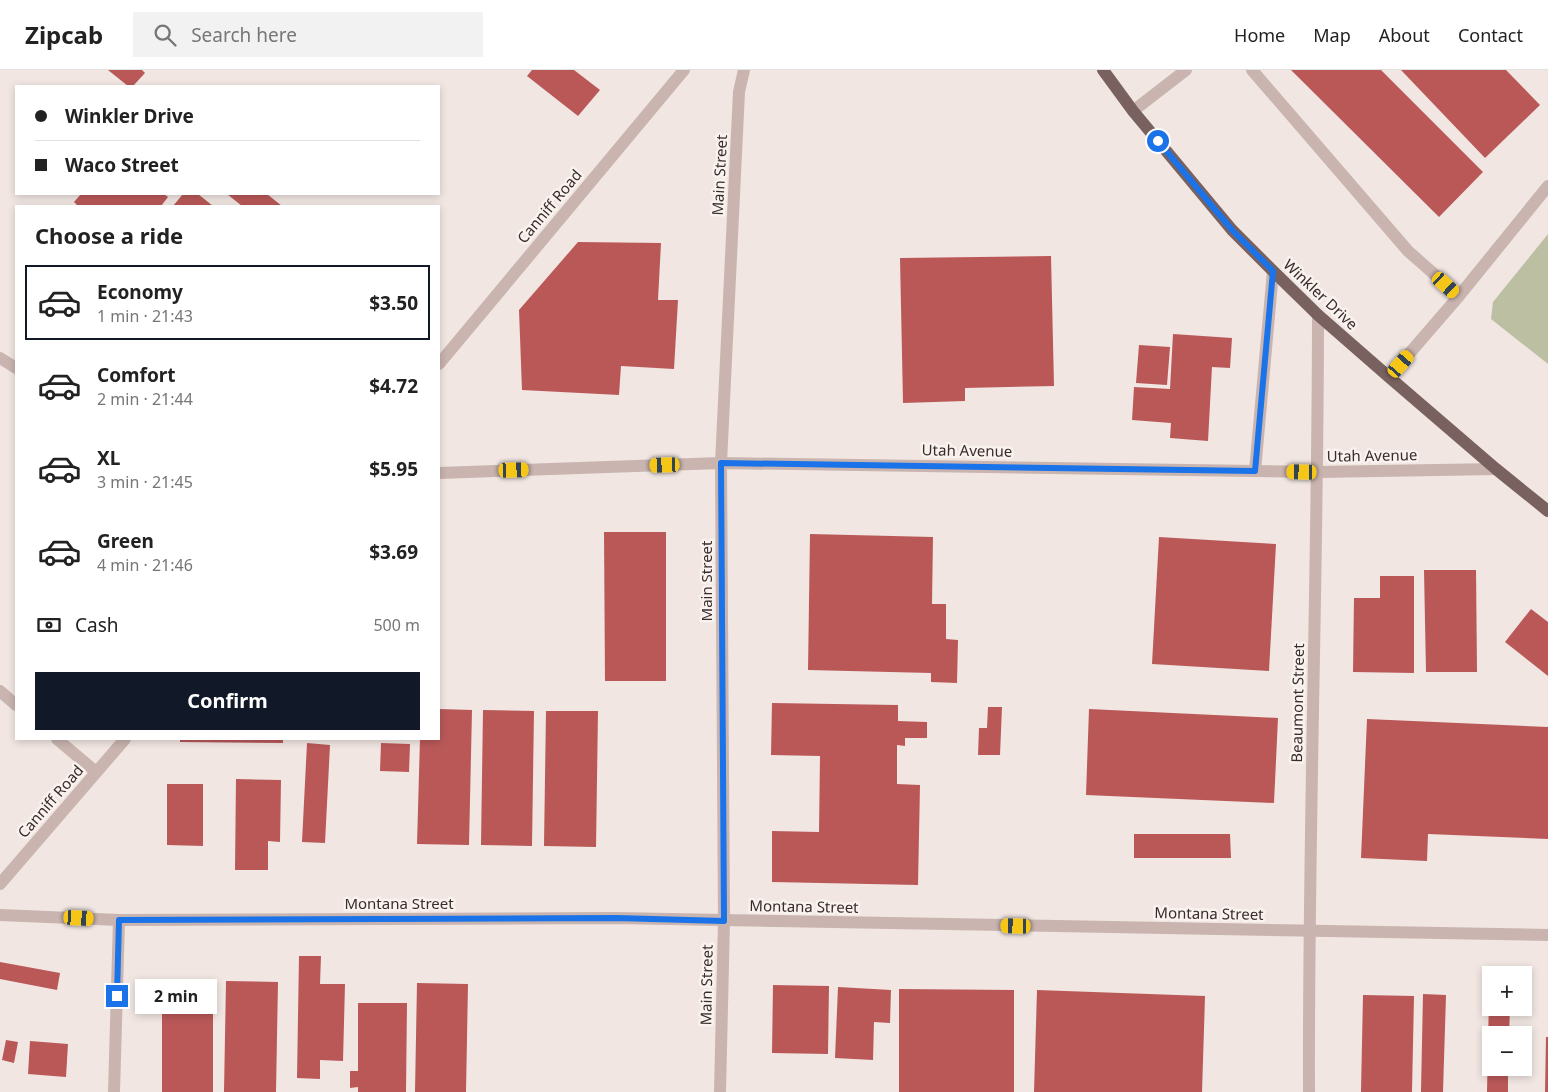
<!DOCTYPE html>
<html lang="en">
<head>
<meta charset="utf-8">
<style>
  :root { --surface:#fff; --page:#f2f2f2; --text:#222; --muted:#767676; --line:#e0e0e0; --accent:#111827 }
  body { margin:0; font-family:"Noto Sans",sans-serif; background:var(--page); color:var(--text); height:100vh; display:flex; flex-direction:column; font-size:19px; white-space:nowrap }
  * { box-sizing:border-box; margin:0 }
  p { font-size:16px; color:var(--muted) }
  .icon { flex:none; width:28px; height:28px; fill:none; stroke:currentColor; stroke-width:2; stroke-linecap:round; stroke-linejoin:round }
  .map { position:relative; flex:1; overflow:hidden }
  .side { position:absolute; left:15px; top:135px; width:425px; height:535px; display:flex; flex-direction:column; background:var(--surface); border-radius:0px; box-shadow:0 2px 8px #0003 }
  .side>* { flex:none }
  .banner { position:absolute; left:15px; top:15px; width:425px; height:110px; border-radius:0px; box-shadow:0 2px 8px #0003; display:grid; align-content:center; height:110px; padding:0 20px; background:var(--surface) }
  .controls { position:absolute; left:1482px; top:896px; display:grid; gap:10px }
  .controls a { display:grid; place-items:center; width:50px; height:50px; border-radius:0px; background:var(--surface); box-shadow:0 2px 8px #0003; font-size:25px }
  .end { position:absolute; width:22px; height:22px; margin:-11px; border:6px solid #1a73e8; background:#fff; box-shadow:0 0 0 2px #fff }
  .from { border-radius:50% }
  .bubble { position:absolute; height:35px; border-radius:0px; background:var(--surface); box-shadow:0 2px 8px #0003; font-size:16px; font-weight:700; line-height:35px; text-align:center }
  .car { position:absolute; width:15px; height:30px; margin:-15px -8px; border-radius:6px; box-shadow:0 0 4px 1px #0007; background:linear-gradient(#f5c518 24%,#345 0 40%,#f5c518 0 76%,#345 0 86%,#f5c518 0) }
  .banner b { display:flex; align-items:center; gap:18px; height:48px; font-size:19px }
  .banner b+b { border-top:1px solid var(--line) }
  .banner i { width:12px; height:12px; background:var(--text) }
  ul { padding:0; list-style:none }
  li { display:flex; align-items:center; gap:15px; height:75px; margin:0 10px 8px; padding:0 10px; border:2px solid transparent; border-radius:0px }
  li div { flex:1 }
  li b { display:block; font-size:19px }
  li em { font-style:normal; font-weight:700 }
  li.active { border-color:var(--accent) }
  li>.icon { width:45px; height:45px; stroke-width:1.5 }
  h2 { padding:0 20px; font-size:22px; line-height:60px }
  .pay { display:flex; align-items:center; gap:12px; height:55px; padding:0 20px; font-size:19px }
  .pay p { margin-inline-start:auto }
  .cta { display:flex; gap:10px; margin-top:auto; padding:10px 20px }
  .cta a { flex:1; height:58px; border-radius:0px; background:var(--accent); color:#fff; font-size:20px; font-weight:700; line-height:58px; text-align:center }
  header { display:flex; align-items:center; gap:30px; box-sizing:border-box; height:70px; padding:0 25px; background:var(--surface); border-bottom:1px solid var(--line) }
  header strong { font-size:24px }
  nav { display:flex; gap:28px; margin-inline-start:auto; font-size:18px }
  .search { width:350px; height:45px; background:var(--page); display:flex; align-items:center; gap:12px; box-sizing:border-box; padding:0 18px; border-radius:0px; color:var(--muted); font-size:19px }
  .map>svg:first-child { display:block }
</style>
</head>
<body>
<header>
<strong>Zipcab</strong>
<div class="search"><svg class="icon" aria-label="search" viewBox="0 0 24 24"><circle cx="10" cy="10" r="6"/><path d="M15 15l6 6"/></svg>Search here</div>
<nav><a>Home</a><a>Map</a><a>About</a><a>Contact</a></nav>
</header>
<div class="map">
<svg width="1548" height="1022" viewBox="0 0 1548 1022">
  <rect width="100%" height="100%" fill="#f1e6e2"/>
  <polygon fill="#bdbfa3" points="1548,164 1548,294 1491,249 1493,232"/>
  <g fill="#ba5858">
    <polygon points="108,0 142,0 145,3 133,16 128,16"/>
    <polygon points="532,0 574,0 600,20 578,46 527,6"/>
    <polygon points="1291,0 1381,0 1483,102 1439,147"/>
    <polygon points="1401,0 1506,0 1540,35 1485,88"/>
    <polygon points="81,124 164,124 168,127 161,136 78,136 74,132"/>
    <polygon points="183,124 198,124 213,136 173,136"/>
    <polygon points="227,124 267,124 282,136 242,136"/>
    <polygon points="578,172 661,173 658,230 678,230 674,299 621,296 619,325 522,320 519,240"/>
    <polygon points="1051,186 1054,316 965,318 965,331 903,333 900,188"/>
    <polygon points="1173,264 1232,268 1230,298 1212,297 1208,371 1170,368 1171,353 1132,350 1134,317 1170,319"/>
    <polygon points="1139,275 1170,277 1167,315 1136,313"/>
    <polygon points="604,462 666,462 666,611 605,611"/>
    <polygon points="810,464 933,467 932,534 946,534 946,569 958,570 957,613 931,612 931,603 808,600"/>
    <polygon points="1159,467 1276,474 1269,601 1152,594"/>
    <polygon points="1424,500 1476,500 1477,602 1426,602"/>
    <polygon points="1380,506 1414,506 1414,603 1353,602 1354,528 1380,528"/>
    <polygon points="1531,539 1548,552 1548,606 1505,572"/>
    <polygon points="772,633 898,635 898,651 927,652 927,668 905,668 905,676 897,675 897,714 920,715 918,815 772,812 772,761 819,762 820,686 771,685"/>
    <polygon points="988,637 1002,637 1000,685 978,685 979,658 987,658"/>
    <polygon points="439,639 472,640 469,775 417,774 420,669 439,669"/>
    <polygon points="1089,639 1278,648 1274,733 1086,725"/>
    <polygon points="483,640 534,641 532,776 481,775"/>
    <polygon points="546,641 598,641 596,777 544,776"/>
    <polygon points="1367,649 1548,657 1548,769 1428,764 1427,791 1361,788"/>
    <polygon points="180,669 283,669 283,673 180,672"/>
    <polygon points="307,673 330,675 325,773 302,772"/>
    <polygon points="381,673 410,674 409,702 380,701"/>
    <polygon points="236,709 281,710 280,772 268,771 268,800 235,800"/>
    <polygon points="167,714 203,714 203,776 167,775"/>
    <polygon points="1134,764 1230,764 1231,788 1134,788"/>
    <polygon points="299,886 321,886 320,914 345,914 343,991 320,990 320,1009 297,1008"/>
    <polygon points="0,892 60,903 57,920 0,909"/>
    <polygon points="162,911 213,912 213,1022 162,1022"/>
    <polygon points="226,911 278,912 276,1022 224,1022"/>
    <polygon points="417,913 468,914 466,1022 415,1022"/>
    <polygon points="773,915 829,916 828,984 772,983"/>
    <polygon points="838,917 891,920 890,953 874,952 873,990 835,988"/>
    <polygon points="899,919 1014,920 1014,1022 899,1022"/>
    <polygon points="1037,920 1205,926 1202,1022 1034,1022"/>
    <polygon points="1423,924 1446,925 1443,1022 1421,1022"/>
    <polygon points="1363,925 1414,926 1412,1022 1361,1022"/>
    <polygon points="1489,926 1491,927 1491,938 1510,938 1509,965 1491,965 1491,998 1508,998 1508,1022 1487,1022"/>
    <polygon points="358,933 407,933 406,1022 358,1022 358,1017 350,1018 350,1001 358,1001"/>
    <polygon points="1546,967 1548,967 1548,1022 1545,1022"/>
    <polygon points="6,970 18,972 14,993 2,990"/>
    <polygon points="30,971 68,974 66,1007 28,1004"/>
  </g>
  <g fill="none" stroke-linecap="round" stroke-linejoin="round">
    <g stroke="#c9b4af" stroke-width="12">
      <polyline points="1252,0 1408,181 1459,226"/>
      <polyline points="1133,41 1186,0"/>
      <polyline points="439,294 684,0"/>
      <polyline points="1255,401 1273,201"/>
      <polyline points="0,621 16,635"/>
      <polyline points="57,669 96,702"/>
    </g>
    <g stroke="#c9b4af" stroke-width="12">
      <polyline points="0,288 16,298"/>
      <polyline points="1389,307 1459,226 1548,116"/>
      <polyline points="439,403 721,393 1318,402 1496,399"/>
      <polyline points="0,814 125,669"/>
      <polyline points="0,845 119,850 616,848 1548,865"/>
      <polyline points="114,1022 119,850"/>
      <path d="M1309,1022c-1,-259 9,-518 9,-777"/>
    </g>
    <polyline stroke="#c9b4af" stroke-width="12" points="720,1022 724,851 721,393 739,22 744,0"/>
    <polyline stroke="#79615f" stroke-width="12" points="1103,0 1133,41 1232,160 1273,201 1318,245 1389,307 1496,399 1548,441"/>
  </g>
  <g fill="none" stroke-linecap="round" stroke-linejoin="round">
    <polyline stroke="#1a73e8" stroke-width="6" points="117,926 119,850 616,848 724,851 721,393 1255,401 1273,201 1232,160 1158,71"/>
  </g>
  <g text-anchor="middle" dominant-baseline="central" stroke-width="5" stroke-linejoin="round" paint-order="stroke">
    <g font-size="15" fill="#382d2c" stroke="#f9f2ee">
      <text transform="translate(719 105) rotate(-87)">Main Street</text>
      <text transform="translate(549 136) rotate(-50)">Canniff Road</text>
      <text transform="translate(1321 224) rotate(43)">Winkler Drive</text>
      <text transform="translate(967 380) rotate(1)">Utah Avenue</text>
      <text transform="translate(1372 385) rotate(-1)">Utah Avenue</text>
      <text transform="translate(706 511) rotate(-90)">Main Street</text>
      <text transform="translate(1297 633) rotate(-89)">Beaumont Street</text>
      <text transform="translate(50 731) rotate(-49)">Canniff Road</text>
      <text x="399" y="833">Montana Street</text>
      <text transform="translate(804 836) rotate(1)">Montana Street</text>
      <text transform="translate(1209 843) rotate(1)">Montana Street</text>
      <text transform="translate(706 915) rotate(-89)">Main Street</text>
    </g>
  </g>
</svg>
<div class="controls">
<a>+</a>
<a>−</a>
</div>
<i class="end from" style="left:1158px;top:71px"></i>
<i class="end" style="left:117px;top:926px"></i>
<div class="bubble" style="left:135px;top:909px;width:82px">2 min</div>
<i class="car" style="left:1446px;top:215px;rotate:132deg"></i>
<i class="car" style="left:1401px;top:294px;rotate:41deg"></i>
<i class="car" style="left:665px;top:395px;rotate:268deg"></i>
<i class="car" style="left:514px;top:400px;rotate:88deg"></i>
<i class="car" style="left:1302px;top:402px;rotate:271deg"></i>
<i class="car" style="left:79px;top:848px;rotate:93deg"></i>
<i class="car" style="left:1016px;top:856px;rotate:271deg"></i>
<div class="banner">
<b><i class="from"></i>Winkler Drive</b>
<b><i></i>Waco Street</b>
</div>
<section class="side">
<h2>Choose a ride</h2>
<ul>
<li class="active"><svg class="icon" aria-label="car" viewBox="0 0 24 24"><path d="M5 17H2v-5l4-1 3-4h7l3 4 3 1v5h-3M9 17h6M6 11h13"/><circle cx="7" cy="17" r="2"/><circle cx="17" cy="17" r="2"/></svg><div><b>Economy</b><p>1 min · 21:43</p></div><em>$3.50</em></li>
<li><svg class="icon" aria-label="car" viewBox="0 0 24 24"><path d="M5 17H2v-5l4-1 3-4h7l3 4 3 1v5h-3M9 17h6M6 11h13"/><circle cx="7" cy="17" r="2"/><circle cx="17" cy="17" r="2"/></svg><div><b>Comfort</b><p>2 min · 21:44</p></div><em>$4.72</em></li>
<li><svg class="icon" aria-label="car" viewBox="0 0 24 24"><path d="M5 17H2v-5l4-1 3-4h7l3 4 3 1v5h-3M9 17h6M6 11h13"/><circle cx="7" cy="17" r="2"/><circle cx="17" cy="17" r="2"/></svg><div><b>XL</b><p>3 min · 21:45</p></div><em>$5.95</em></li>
<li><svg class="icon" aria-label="car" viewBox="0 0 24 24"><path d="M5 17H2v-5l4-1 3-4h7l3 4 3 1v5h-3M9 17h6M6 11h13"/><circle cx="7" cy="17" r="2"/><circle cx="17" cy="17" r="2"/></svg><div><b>Green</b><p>4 min · 21:46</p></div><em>$3.69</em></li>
</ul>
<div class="pay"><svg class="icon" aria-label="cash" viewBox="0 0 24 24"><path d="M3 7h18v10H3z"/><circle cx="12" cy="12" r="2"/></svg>Cash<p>500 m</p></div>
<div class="cta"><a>Confirm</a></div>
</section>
</div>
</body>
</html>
